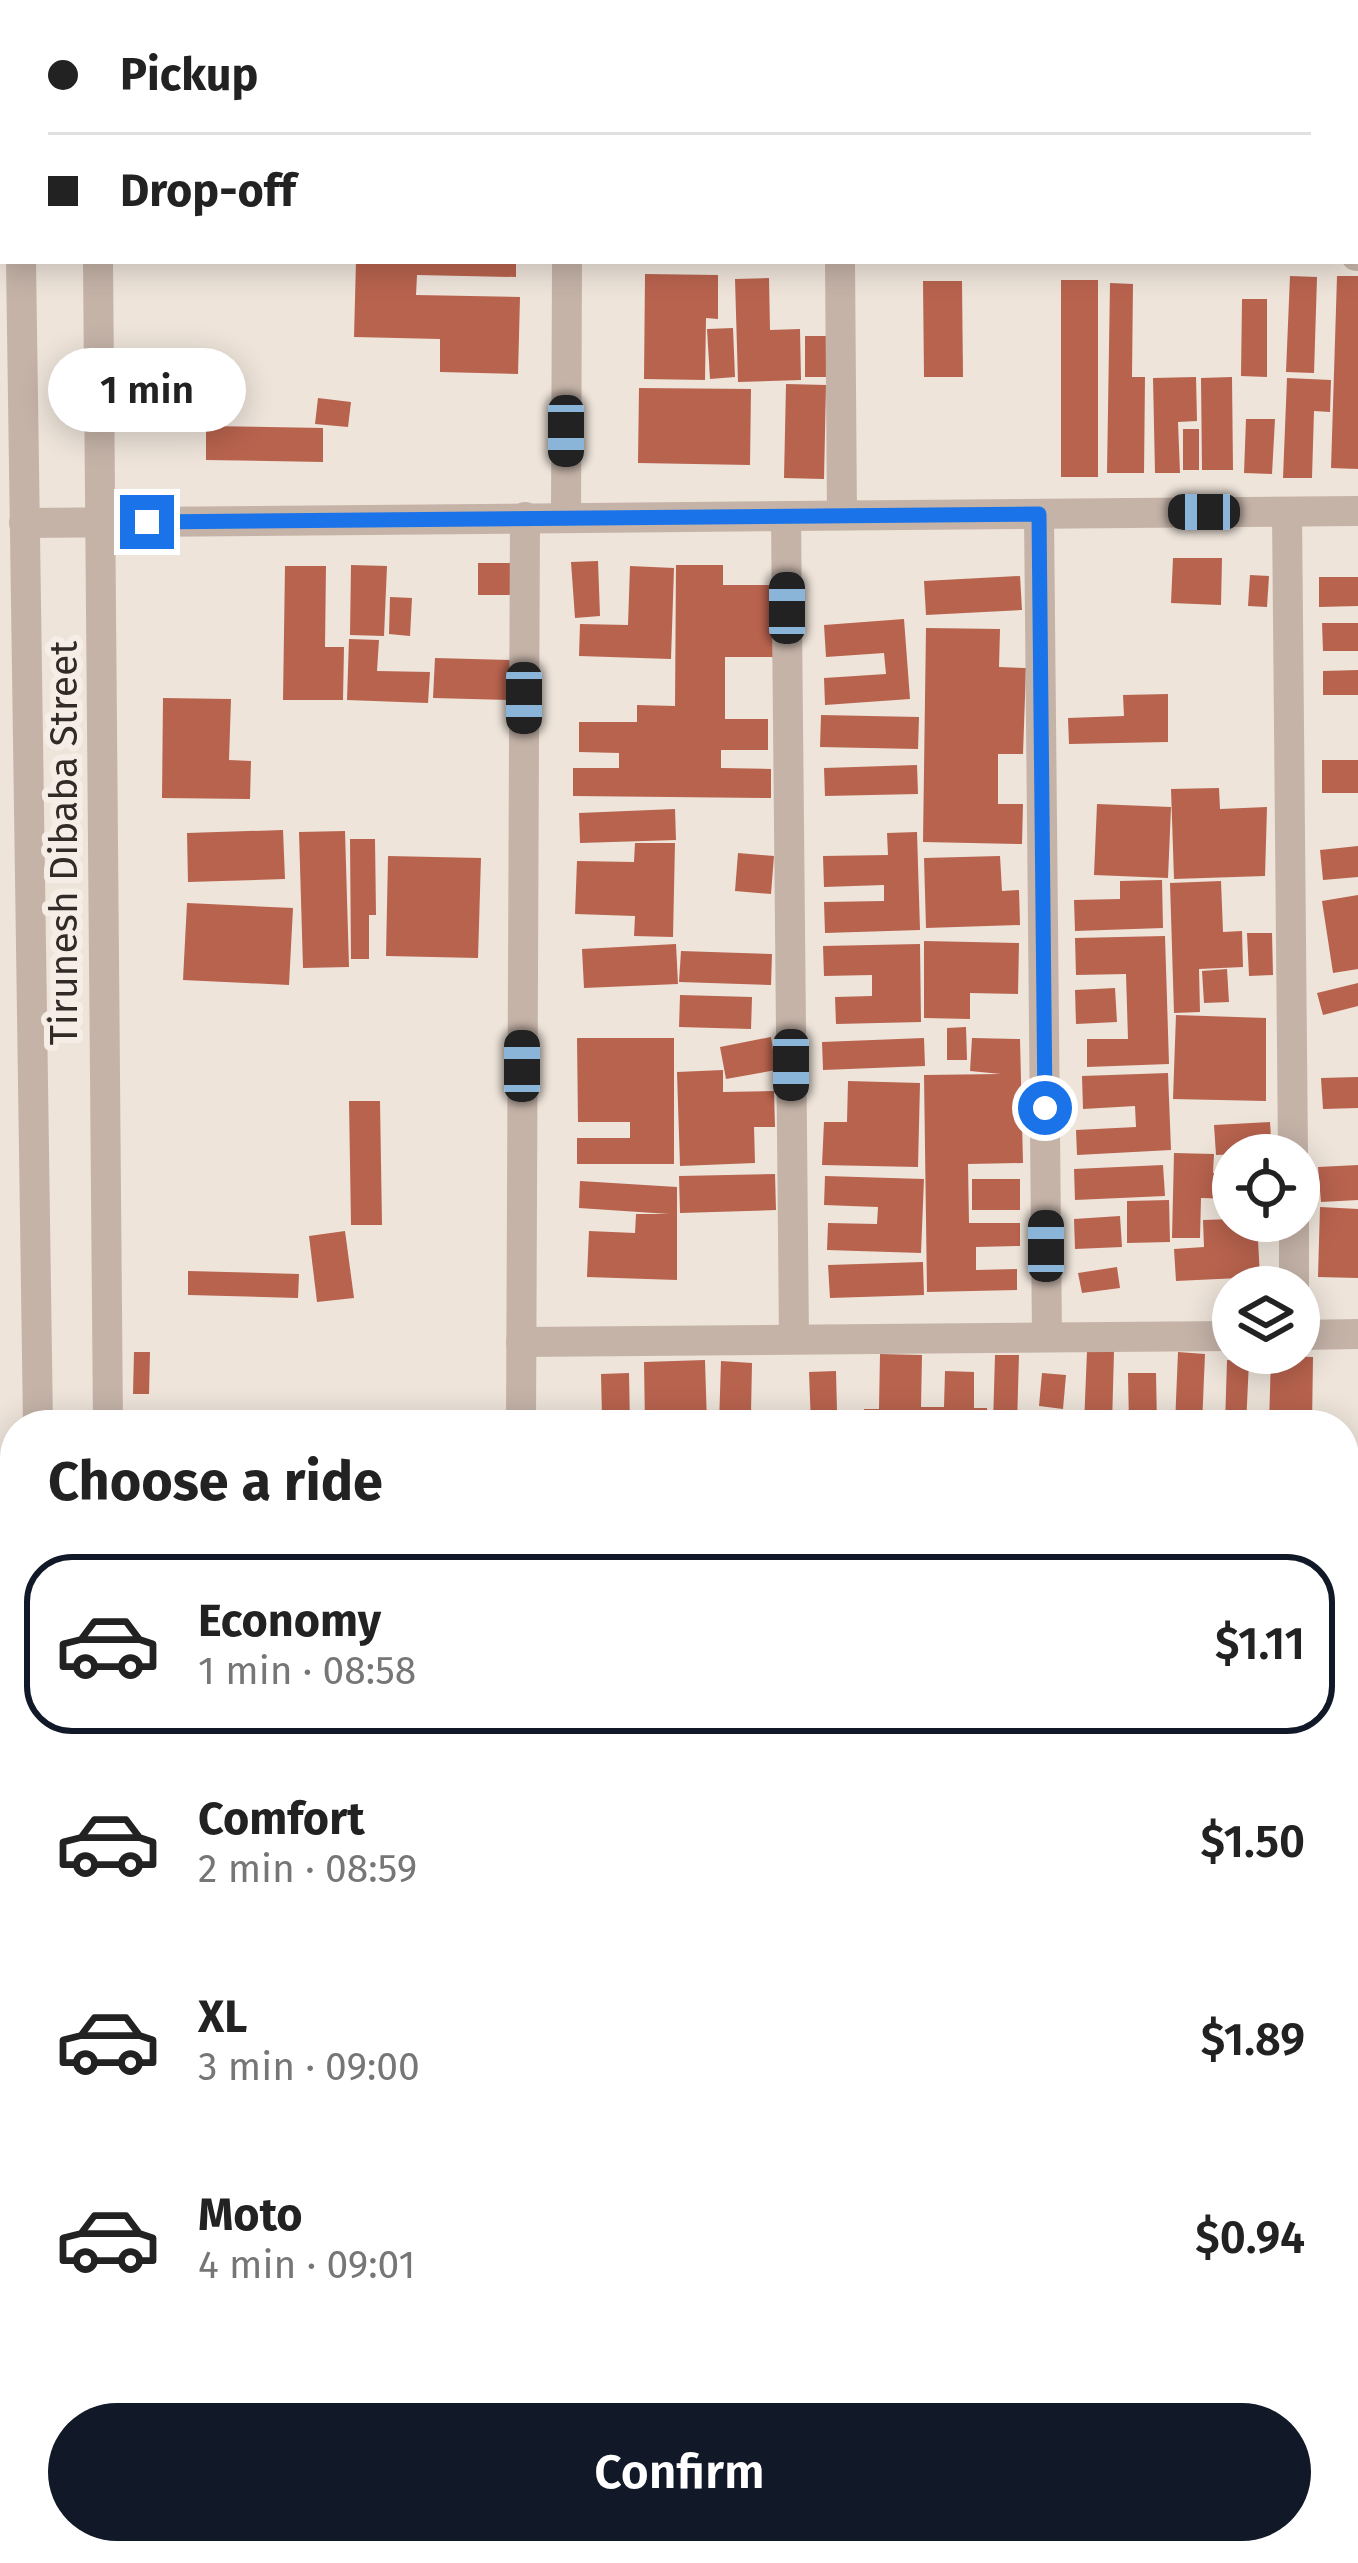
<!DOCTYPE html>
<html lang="en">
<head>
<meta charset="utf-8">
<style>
  :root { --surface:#fff; --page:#f2f2f2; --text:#222; --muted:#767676; --line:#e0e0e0; --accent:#111827 }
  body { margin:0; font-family:"Fira Sans",sans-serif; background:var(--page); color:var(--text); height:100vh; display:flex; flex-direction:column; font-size:45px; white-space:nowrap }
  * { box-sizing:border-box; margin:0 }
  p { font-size:39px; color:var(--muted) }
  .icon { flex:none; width:66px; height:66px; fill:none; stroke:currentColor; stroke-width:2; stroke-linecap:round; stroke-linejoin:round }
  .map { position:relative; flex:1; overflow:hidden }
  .panel { position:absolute; left:0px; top:1410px; width:1359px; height:1155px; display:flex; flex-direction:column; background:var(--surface); border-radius:48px 48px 0 0; box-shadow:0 6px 30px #0003 }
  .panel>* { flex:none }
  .banner { position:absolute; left:0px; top:0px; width:1359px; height:264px; box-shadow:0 6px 30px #0003; display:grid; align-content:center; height:264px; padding:0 48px; background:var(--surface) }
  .buttons { position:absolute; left:1212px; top:1134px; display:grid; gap:24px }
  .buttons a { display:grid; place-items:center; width:108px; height:108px; border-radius:50%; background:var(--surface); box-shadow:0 6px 30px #0003; font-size:60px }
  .end { position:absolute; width:54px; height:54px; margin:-27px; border:15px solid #1a73e8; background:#fff; box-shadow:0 0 0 6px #fff }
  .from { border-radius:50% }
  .bubble { position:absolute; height:84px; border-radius:42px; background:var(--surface); box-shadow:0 6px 30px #0003; font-size:39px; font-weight:600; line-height:84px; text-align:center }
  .car { position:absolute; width:36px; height:72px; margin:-36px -18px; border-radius:15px; box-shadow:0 0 9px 3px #0007; background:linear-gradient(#222 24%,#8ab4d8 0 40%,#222 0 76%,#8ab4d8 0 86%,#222 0) }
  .banner b { display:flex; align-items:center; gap:42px; height:114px; font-size:45px }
  .banner b+b { border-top:3px solid var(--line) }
  .banner i { width:30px; height:30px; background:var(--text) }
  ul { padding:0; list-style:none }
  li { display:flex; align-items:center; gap:36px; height:180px; margin:0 24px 18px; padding:0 24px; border:6px solid transparent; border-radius:48px }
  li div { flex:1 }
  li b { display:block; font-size:45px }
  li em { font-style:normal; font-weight:600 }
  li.active { border-color:var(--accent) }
  li>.icon { width:108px; height:108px; stroke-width:1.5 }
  h2 { padding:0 48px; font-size:54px; line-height:144px }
  .cta { display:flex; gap:24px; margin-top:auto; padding:24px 48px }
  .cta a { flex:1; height:138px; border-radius:72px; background:var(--accent); color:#fff; font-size:48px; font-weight:600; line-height:138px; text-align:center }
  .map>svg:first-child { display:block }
</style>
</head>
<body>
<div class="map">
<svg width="1358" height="2563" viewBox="0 0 1358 2563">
  <rect width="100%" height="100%" fill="#eee4da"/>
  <g fill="#b8634e">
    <polygon points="356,261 516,261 516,277 417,275 416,295 520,297 518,374 440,372 440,339 354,337"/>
    <polygon points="645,274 718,275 718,319 706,318 705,380 644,379"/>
    <polygon points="1290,276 1317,277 1314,373 1286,372"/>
    <polygon points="1337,276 1358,276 1358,469 1331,468"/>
    <polygon points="769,278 770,330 800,329 801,380 738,382 735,279"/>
    <rect x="1061" y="280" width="37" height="197"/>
    <polygon points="923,281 962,281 963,377 924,377"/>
    <polygon points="1110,283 1133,284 1132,377 1145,377 1144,473 1107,473"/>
    <polygon points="1242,299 1267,299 1267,377 1241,376"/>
    <polygon points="733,328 735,377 710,379 707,329"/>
    <rect x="805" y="336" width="22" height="41"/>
    <polygon points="1196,377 1197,421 1178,422 1180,473 1155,473 1153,378"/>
    <polygon points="1232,377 1233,470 1202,470 1201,378"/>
    <polygon points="1287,378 1331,380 1330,412 1314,411 1312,478 1283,478"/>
    <polygon points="786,384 826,385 824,479 784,478"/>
    <polygon points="639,388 751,389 750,465 638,463"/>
    <polygon points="318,398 351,402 348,427 315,424"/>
    <polygon points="1246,419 1275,419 1272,474 1244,473"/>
    <polygon points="206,426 323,428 323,462 206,460"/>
    <rect x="1183" y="429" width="16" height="41"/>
    <polygon points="1173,558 1222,558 1221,605 1171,603"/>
    <polygon points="598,561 600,616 575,618 571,562"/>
    <rect x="478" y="563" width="36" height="32"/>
    <polygon points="351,565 387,566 384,636 350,635"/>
    <polygon points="676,565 723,565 723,585 771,585 774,657 725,657 725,719 768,719 768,750 721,750 721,768 771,769 771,798 573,796 573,768 619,768 619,753 579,752 579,722 637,722 637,705 675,706"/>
    <polygon points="285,566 326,566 325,647 344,647 343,700 283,700"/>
    <polygon points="630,566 674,568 671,659 579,656 580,624 628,625"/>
    <polygon points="1250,575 1269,576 1267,607 1248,606"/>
    <polygon points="1020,576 1022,610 926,615 924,581"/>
    <polygon points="1319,577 1358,577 1358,606 1319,607"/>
    <polygon points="390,597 412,598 410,636 389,634"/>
    <polygon points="904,619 910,699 825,705 824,678 886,674 884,653 826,657 824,625"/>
    <polygon points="1322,623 1358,623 1358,651 1323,651"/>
    <polygon points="926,628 1000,629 999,667 1026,668 1023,754 998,754 998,804 1023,804 1022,844 923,842"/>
    <polygon points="349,639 379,640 377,671 430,672 428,703 347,700"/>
    <polygon points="435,658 511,660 509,700 433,698"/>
    <polygon points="1358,670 1358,695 1323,695 1323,671"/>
    <polygon points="1168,694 1168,742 1069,744 1068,718 1124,716 1123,695"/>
    <polygon points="163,698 231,699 229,760 251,761 250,799 162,798"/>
    <polygon points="821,715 919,717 918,749 820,747"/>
    <rect x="1322" y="760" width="36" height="33"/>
    <polygon points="917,765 918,794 825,796 824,768"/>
    <polygon points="1219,788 1220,809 1267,807 1265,876 1174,879 1171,789"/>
    <polygon points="1097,804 1171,807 1168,878 1094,875"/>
    <polygon points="675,809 676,840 580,843 579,813"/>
    <polygon points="283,830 285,879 188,882 187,833"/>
    <polygon points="345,831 349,967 303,968 299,832"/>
    <polygon points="917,832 920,930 825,933 824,902 884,901 884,885 824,887 823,856 888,855 887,833"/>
    <polygon points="350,839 375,839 376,915 369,915 369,959 351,959"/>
    <polygon points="635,843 675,843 673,937 634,936 635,916 575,914 577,861 634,862"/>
    <polygon points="1358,846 1358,877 1323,880 1320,850"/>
    <polygon points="738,853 774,856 771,894 735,891"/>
    <polygon points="388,856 481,858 478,958 386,956"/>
    <polygon points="1000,856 1002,891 1019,890 1020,925 926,928 924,858"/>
    <polygon points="1162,880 1163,928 1075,931 1074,900 1120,899 1120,881"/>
    <polygon points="1221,881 1223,932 1242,931 1243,967 1199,969 1200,1012 1174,1013 1170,883"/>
    <polygon points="1358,895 1358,969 1333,973 1322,901"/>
    <polygon points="187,903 293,908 289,985 183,980"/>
    <polygon points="1247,933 1272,933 1273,975 1249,976"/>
    <polygon points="1165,936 1169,1064 1087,1067 1087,1039 1128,1039 1126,974 1076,975 1075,938"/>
    <polygon points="924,941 1019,943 1018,994 970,993 970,1019 924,1018"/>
    <polygon points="676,944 678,984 584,988 582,949"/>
    <polygon points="920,944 921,1022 836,1024 835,997 872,996 872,975 824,976 823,946"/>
    <polygon points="681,951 772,954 771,985 679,982"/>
    <polygon points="1227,969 1229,1002 1204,1003 1202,971"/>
    <polygon points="1358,983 1358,1006 1323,1015 1317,993"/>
    <polygon points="1115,988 1117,1022 1076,1024 1075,990"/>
    <polygon points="680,995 752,997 751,1029 679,1027"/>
    <polygon points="1176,1015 1266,1018 1266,1101 1173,1099"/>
    <polygon points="966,1027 967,1060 947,1060 947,1028"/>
    <polygon points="771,1037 776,1070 726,1079 720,1047"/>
    <polygon points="577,1038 674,1038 674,1164 577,1164 577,1138 630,1138 630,1122 578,1122"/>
    <polygon points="924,1038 925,1066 823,1070 822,1042"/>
    <polygon points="972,1038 1020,1039 1023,1163 968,1164 969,1223 1020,1223 1020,1246 976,1247 976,1270 1017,1269 1017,1290 927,1292 924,1075 1001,1074 970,1071"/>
    <polygon points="723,1070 723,1092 774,1091 775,1127 754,1127 755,1163 680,1166 677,1072"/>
    <polygon points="1168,1073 1171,1150 1077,1155 1076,1130 1136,1127 1135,1106 1083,1109 1082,1076"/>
    <polygon points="1358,1077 1358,1108 1323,1109 1321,1078"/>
    <polygon points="848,1081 920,1083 918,1167 822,1165 824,1122 847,1122"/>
    <polygon points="349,1101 380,1101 382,1225 351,1225"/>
    <polygon points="1270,1122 1272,1153 1216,1155 1214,1125"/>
    <polygon points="1174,1153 1214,1154 1213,1173 1233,1173 1233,1199 1201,1198 1200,1238 1172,1238"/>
    <polygon points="1163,1165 1165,1196 1075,1200 1074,1169"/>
    <polygon points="1358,1165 1358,1200 1321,1202 1318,1167"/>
    <polygon points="775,1174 776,1210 680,1213 679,1176"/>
    <polygon points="825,1176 924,1179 921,1253 827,1250 828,1223 877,1224 878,1207 824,1205"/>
    <rect x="972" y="1179" width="48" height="31"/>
    <polygon points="580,1181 677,1187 677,1280 587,1277 589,1231 635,1233 636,1214 669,1214 579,1208"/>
    <polygon points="1169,1200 1170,1242 1127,1243 1127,1201"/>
    <polygon points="1320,1207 1358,1209 1358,1278 1318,1277"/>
    <polygon points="1120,1216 1122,1247 1075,1249 1074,1219"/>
    <polygon points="1233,1219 1257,1221 1260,1277 1176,1281 1174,1249 1204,1247 1203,1220"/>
    <polygon points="345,1231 354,1298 317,1302 309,1236"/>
    <polygon points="923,1262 924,1295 830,1298 828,1265"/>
    <polygon points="1117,1267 1120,1288 1082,1293 1078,1273"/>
    <polygon points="188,1271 299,1274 298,1298 188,1295"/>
    <polygon points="1087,1351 1114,1351 1112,1425 1084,1425"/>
    <polygon points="134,1352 150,1352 149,1394 133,1394"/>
    <polygon points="1178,1352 1205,1354 1202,1425 1175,1425"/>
    <polygon points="880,1354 922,1355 921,1407 944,1407 945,1371 974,1372 974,1408 987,1408 987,1425 864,1425 864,1409 879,1409"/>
    <polygon points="995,1355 1019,1355 1017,1425 993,1425"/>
    <polygon points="1271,1356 1313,1357 1312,1425 1269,1425"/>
    <polygon points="705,1360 707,1425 645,1425 644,1362"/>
    <polygon points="1227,1360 1249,1361 1246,1425 1225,1425"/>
    <polygon points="721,1361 752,1363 751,1413 771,1414 771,1425 719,1425"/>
    <polygon points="836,1371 837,1412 858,1412 858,1425 811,1425 809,1372"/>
    <polygon points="629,1373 630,1425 584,1425 584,1417 602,1417 601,1374"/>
    <polygon points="1042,1373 1066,1375 1063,1409 1039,1406"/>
    <polygon points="1128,1373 1156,1373 1157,1425 1129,1425"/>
    <polygon points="777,1415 807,1416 807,1425 777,1425"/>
    <polygon points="1358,1609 1358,1667 1344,1667 1344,1610"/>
    <polygon points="347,2550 473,2550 474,2563 348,2563"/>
  </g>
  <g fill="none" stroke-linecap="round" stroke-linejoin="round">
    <g stroke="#c5b3a8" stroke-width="30">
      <polyline points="17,0 17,3"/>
      <polyline points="93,0 93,3"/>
      <polyline points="557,0 558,3"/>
      <polyline points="838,0 838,3"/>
      <polyline points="1087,0 1087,3"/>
      <polyline points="1329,0 1329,3"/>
      <polyline points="1356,256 1358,256"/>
      <polyline points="21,261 38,1425"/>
      <polyline points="98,261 108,1425"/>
      <polyline points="840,261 842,515"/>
      <polyline points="1287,512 1293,1155"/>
      <polyline points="1039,514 1047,1337"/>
      <polyline points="786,516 794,1339"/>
      <polyline points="566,517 567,261"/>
      <polyline points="24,523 1358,511"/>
      <polyline points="1294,1221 1294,1287"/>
      <polyline points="1299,1335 1358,1334"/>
      <polyline points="521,1342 1233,1336"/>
      <polyline points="521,1425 525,517"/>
      <polyline points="1344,1585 1358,1585"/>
      <polyline points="0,1767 15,1768"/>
      <polyline points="1344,1813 1358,1813"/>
      <polyline points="33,2563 34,2550"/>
      <polyline points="93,2563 93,2550"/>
      <polyline points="574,2563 575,2550"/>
    </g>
  </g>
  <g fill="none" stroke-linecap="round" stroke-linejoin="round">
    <polyline stroke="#1a73e8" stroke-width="15" points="147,522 1039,514 1045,1108"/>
  </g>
  <g text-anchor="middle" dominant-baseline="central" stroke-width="12" stroke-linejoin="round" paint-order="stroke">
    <g font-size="39" fill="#322a27" stroke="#f6eee6">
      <text transform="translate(64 843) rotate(-90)">Tirunesh Dibaba Street</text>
    </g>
  </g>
</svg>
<div class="buttons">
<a><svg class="icon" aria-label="locate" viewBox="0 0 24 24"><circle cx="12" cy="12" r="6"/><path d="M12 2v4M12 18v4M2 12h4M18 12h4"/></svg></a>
<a><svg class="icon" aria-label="layers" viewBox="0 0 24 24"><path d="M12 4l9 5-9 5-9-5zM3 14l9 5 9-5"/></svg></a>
</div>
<i class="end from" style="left:1045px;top:1108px"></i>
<i class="end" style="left:147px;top:522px"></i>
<div class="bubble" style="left:48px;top:348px;width:198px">1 min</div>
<i class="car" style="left:566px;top:431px;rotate:180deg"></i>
<i class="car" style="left:1204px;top:512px;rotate:270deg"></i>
<i class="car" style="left:787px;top:608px;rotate:0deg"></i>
<i class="car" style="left:524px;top:698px;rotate:180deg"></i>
<i class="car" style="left:791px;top:1065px;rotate:180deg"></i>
<i class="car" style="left:522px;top:1066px;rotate:0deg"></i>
<i class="car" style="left:1046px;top:1246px;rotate:0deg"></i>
<div class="banner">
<b><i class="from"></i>Pickup</b>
<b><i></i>Drop-off</b>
</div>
<section class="panel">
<h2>Choose a ride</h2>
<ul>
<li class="active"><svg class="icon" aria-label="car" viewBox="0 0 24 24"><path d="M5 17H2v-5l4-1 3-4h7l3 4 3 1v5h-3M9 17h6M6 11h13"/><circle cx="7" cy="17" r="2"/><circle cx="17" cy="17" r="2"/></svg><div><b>Economy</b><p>1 min · 08:58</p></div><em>$1.11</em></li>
<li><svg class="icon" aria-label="car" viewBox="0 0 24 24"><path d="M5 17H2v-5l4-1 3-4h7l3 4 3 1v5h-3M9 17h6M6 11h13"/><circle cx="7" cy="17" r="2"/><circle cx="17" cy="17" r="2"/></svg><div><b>Comfort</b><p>2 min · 08:59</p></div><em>$1.50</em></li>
<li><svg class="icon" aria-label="car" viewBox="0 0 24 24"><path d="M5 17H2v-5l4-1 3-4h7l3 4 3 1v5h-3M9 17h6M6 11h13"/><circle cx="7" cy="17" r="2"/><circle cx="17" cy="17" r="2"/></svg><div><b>XL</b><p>3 min · 09:00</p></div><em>$1.89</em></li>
<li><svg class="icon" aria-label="car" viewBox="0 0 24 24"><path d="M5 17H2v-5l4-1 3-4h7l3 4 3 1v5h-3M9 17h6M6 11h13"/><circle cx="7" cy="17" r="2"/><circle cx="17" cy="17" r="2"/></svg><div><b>Moto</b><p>4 min · 09:01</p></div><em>$0.94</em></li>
</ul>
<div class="cta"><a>Confirm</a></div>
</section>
</div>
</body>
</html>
